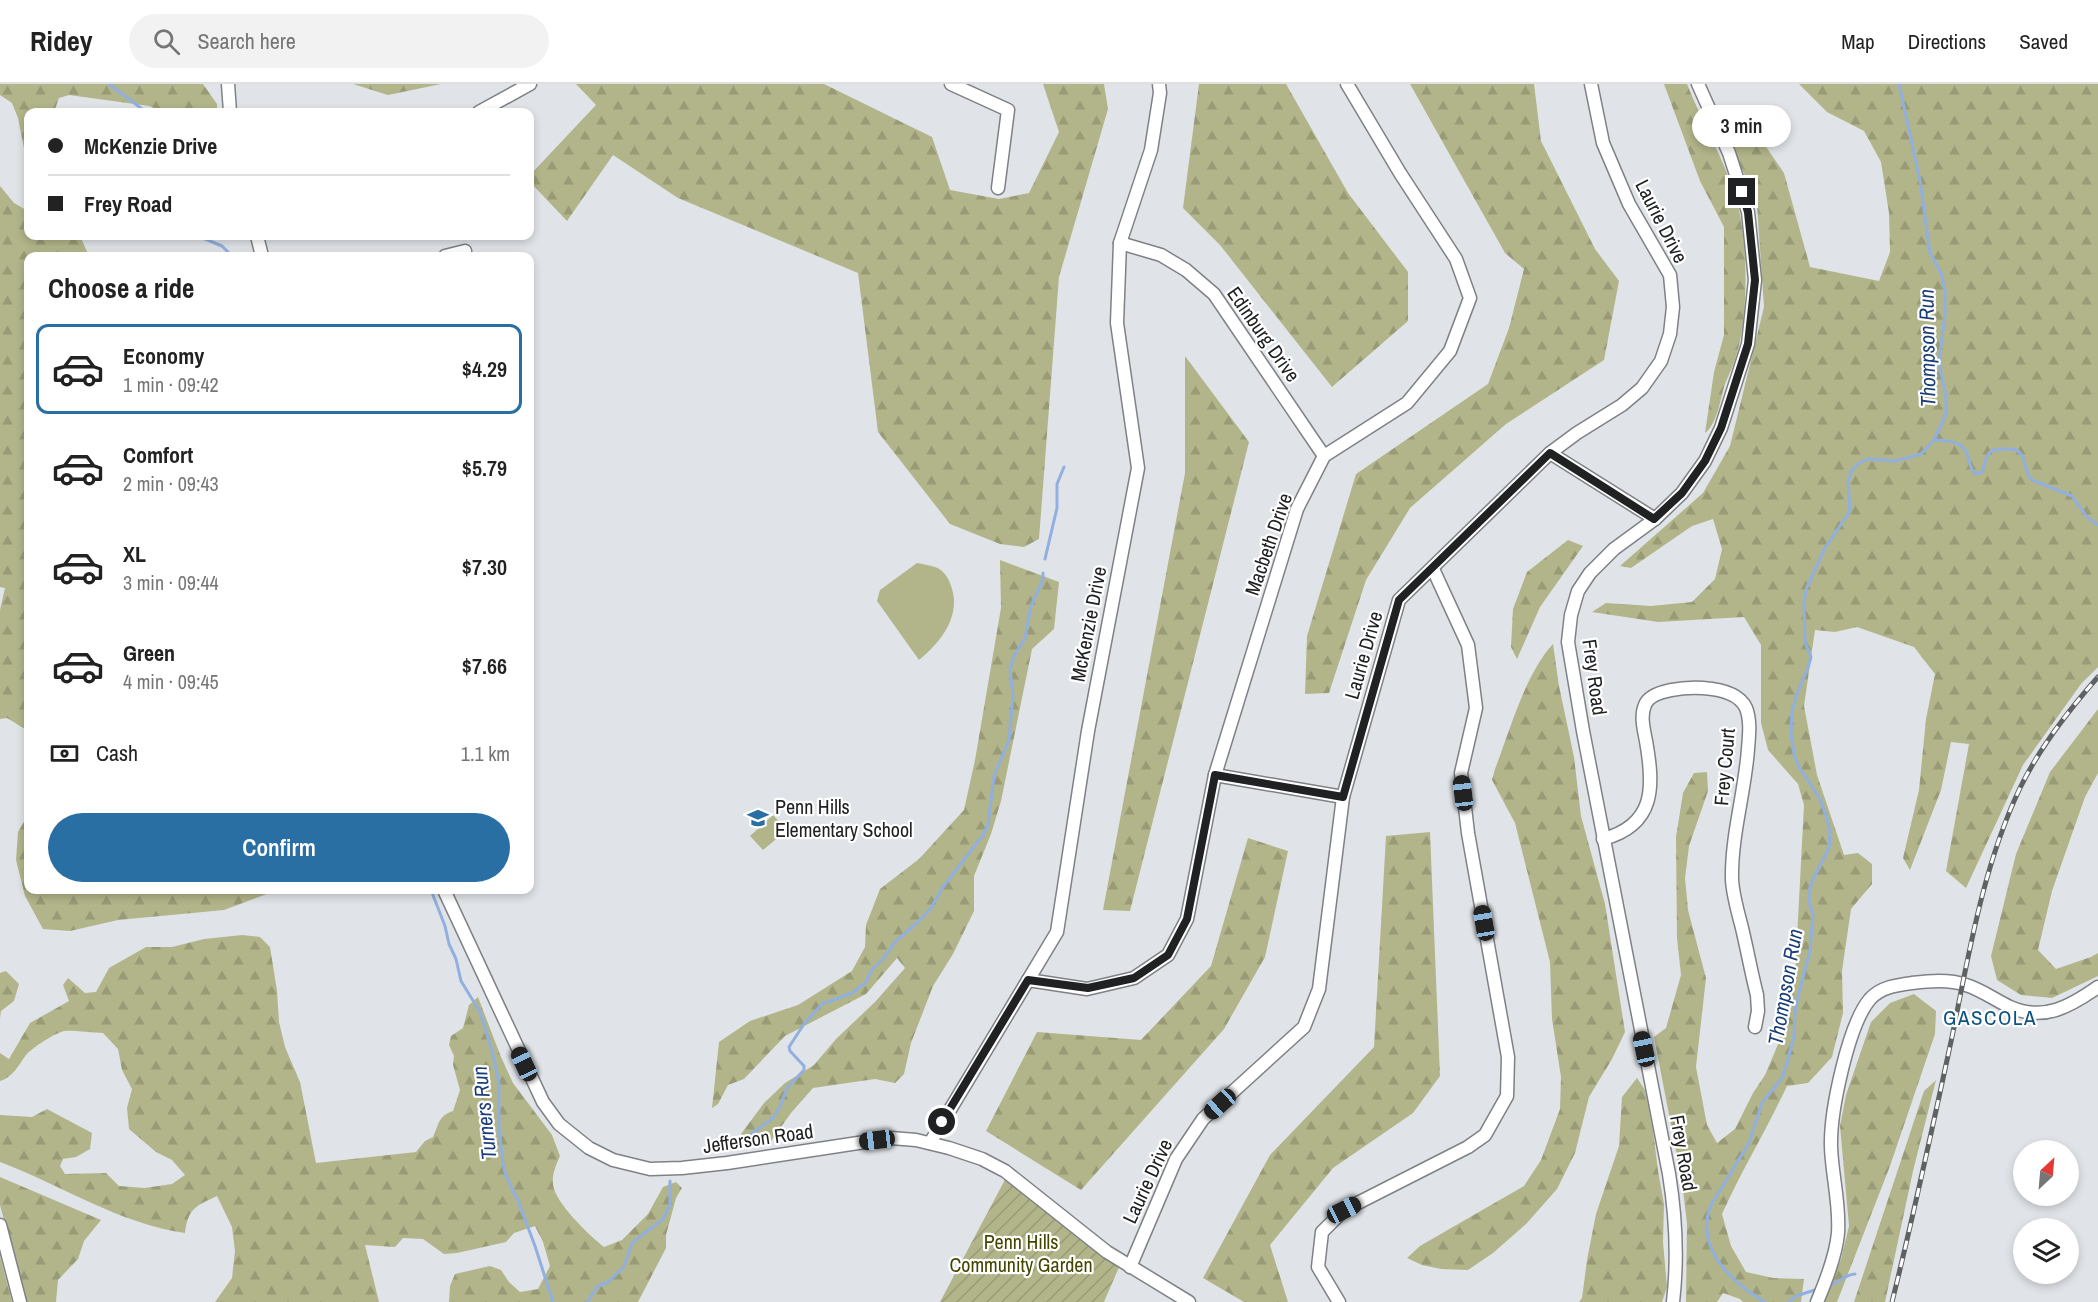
<!DOCTYPE html>
<html lang="en">
<head>
<meta charset="utf-8">
<style>
  :root { --surface:#fff; --page:#f2f2f2; --text:#222; --muted:#767676; --line:#e0e0e0; --accent:#2a6fa4 }
  body { margin:0; font-family:"Archivo Narrow",sans-serif; background:var(--page); color:var(--text); height:100vh; display:flex; flex-direction:column; font-size:22px; white-space:nowrap }
  * { box-sizing:border-box; margin:0 }
  p { font-size:20px; color:var(--muted) }
  .icon { flex:none; width:33px; height:33px; fill:none; stroke:currentColor; stroke-width:2; stroke-linecap:round; stroke-linejoin:round }
  .map { position:relative; flex:1; overflow:hidden }
  .drawer { position:absolute; left:24px; top:168px; width:510px; height:642px; display:flex; flex-direction:column; background:var(--surface); border-radius:12px; box-shadow:0 3px 9px #0003 }
  .drawer>* { flex:none }
  .top-card { position:absolute; left:24px; top:24px; width:510px; height:132px; border-radius:12px; box-shadow:0 3px 9px #0003; display:grid; align-content:center; height:132px; padding:0 24px; background:var(--surface) }
  .needle { width:39px; rotate:26deg }
  .tools { position:absolute; left:2013px; top:1056px; display:grid; gap:12px }
  .tools a { display:grid; place-items:center; width:66px; height:66px; border-radius:50%; background:var(--surface); box-shadow:0 3px 9px #0003; font-size:30px }
  .end { position:absolute; width:27px; height:27px; margin:-14px; border:8px solid #202122; background:#fff; box-shadow:0 0 0 3px #fff }
  .from { border-radius:50% }
  .bubble { position:absolute; height:42px; border-radius:21px; background:var(--surface); box-shadow:0 3px 9px #0003; font-size:20px; font-weight:600; line-height:42px; text-align:center }
  .car { position:absolute; width:18px; height:36px; margin:-18px -9px; border-radius:8px; box-shadow:0 0 4px 2px #0007; background:linear-gradient(#222 24%,#8ab4d8 0 40%,#222 0 76%,#8ab4d8 0 86%,#222 0) }
  .top-card b { display:flex; align-items:center; gap:21px; height:57px; font-size:22px }
  .top-card b+b { border-top:2px solid var(--line) }
  .top-card i { width:15px; height:15px; background:var(--text) }
  ul { padding:0; list-style:none }
  li { display:flex; align-items:center; gap:18px; height:90px; margin:0 12px 9px; padding:0 12px; border:3px solid transparent; border-radius:12px }
  li div { flex:1 }
  li b { display:block; font-size:22px }
  li em { font-style:normal; font-weight:600 }
  li.selected { border-color:var(--accent) }
  li>.icon { width:54px; height:54px; stroke-width:1.5 }
  h2 { padding:0 24px; font-size:27px; line-height:72px }
  .pay { display:flex; align-items:center; gap:15px; height:66px; padding:0 24px; font-size:22px }
  .pay p { margin-inline-start:auto }
  .cta { display:flex; gap:12px; margin-top:auto; padding:12px 24px }
  .cta a { flex:1; height:69px; border-radius:36px; background:var(--accent); color:#fff; font-size:24px; font-weight:600; line-height:69px; text-align:center }
  header { display:flex; align-items:center; gap:36px; box-sizing:border-box; height:84px; padding:0 30px; background:var(--surface); border-bottom:2px solid var(--line) }
  header strong { font-size:28px }
  nav { display:flex; gap:33px; margin-inline-start:auto; font-size:21px }
  .search { width:420px; height:54px; background:var(--page); display:flex; align-items:center; gap:15px; box-sizing:border-box; padding:0 21px; border-radius:33px; color:var(--muted); font-size:22px }
  .map>svg:first-child { display:block }
</style>
</head>
<body>
<header>
<strong>Ridey</strong>
<div class="search"><svg class="icon" aria-label="search" viewBox="0 0 24 24"><circle cx="10" cy="10" r="6"/><path d="M15 15l6 6"/></svg>Search here</div>
<nav><a>Map</a><a>Directions</a><a>Saved</a></nav>
</header>
<div class="map">
<svg width="2098" height="1218" viewBox="0 0 2098 1218">
  <defs>
    <pattern id="forest-firs" width="22" height="20" patternUnits="userSpaceOnUse" patternTransform="scale(1.5)"><rect width="22" height="20" fill="#b2b589"/><path d="M5 1l3.5 6h-7zM16 11l3.5 6h-7z" fill="#999b76"/></pattern>
    <pattern id="garden-furrows" width="10" height="10" patternUnits="userSpaceOnUse" patternTransform="scale(1.5)"><rect width="10" height="10" fill="#b2b589"/><path d="M-1 1l2-2M0 10L10 0M9 11l2-2" fill="none" stroke="#999b76"/></pattern>
  </defs>
  <rect width="100%" height="100%" fill="#e0e4e8"/>
  <g fill="url(#forest-firs)">
    <polygon points="0,0 203,0 217,20 217,28 163,28 149,22 69,11 59,14 54,28 28,28 28,85 18,34 12,19 0,11"/>
    <polygon points="353,0 441,0 388,11"/>
    <polygon points="576,0 824,0 932,53 950,106 999,115 1029,109 1059,48 1043,0 1104,0 1108,25 1059,193 1039,455 1024,463 1000,460 950,440 878,348 858,189 678,114 613,71 567,137 530,98 530,91 596,21"/>
    <polygon points="1199,0 1286,0 1348,109 1408,188 1408,237 1332,303 1220,161 1183,124"/>
    <polygon points="1410,0 1534,0 1541,57 1595,165 1619,197 1604,276 1506,340 1410,424 1366,496 1329,609 1305,610 1307,552 1356,390 1488,300 1509,244 1524,185 1505,169"/>
    <path d="M1664,0h23c15,38 37,75 49,114 12,41 13,115 1,155 -3,11 -8,21 -12,31 -5,15 -7,39 -20,49l9,-61 10,-37v-108l-24,-46z"/>
    <path d="M1799,0h299v583l-17,17 -58,81 -57,123 -20,-17 23,-127 -18,-2 -10,48 -31,80 -7,-12 16,-68 7,-71 9,-45 -21,-27 -57,-20 -22,5 -20,-2 -11,76 13,69 27,80 14,-2 14,11v20l-21,25 -9,62 1,42 -11,44 -24,26 -21,3c-20,43 -45,84 -65,128l9,32 15,26 27,6 31,1 -3,23h-58l-3,-3 -17,-6 -6,9h-31l1,-79 -5,-41 -28,-145 12,-9 15,-53 -4,-37 -1,-101 7,-44 11,-20 13,-1 1,19 -19,55 -4,32 3,32 18,68 -10,89 11,58 10,18 18,-14 18,-36 12,-18 14,-33 2,-30 14,-36 9,-171 -6,-21 -30,-34 -7,-27v-78l-17,-28 -86,5 -66,-10 14,-9 45,3 41,-4 23,-23 7,-30 -9,-30 -21,7 -61,42 -11,-2 83,-73 27,-47 34,-139 -7,-102 -40,-96 28,7 39,57 26,94 69,14 11,-29 -1,-39 -8,-51 -17,-31 -37,-19z"/>
    <polygon points="0,102 14,119 28,127 28,152 80,152 89,172 28,172 28,647 7,634 0,635 0,526 5,504 0,503"/>
    <polygon points="1185,272 1249,358 1130,827 1103,826 1185,389"/>
    <polygon points="1568,456 1583,462 1540,523 1517,575 1511,563 1513,525 1527,488"/>
    <polygon points="1000,476 1059,498 1054,545 1032,565 1001,717 991,750 974,792 974,827 953,870 933,902 911,959 904,990 895,999 875,995 813,1004 791,1029 771,1057 751,1062 741,1050 764,1019 785,999 814,981 836,955 875,918 905,884 897,874 866,910 785,952 744,995 728,1001 718,1020 712,1024 719,958 750,937 798,921 852,887 865,863 866,841 880,805 919,775 964,726 975,676 1001,524"/>
    <path d="M1553,560l6,42 15,71 7,59 24,88 20,128 -13,27 -23,38 -14,56 -18,36 -30,34 -34,30 -25,17 -27,-1 -19,-4 -15,-7 13,-12 104,-60 17,-26 19,-51 1,-32 -9,-58 -2,-57 -35,-139 -23,-43 3,-11c15,-38 30,-95 58,-125z"/>
    <polygon points="2098,625 2098,689 2085,713 2052,807 2038,866 2056,885 2091,873 2098,869 2098,892 2052,914 2021,911 1997,896 1991,872 2016,770 2050,688"/>
    <polygon points="28,731 28,806 283,806 275,807 224,826 118,836 70,847 43,845 25,812 16,776 18,748"/>
    <polygon points="1430,748 1440,992 1413,1029 1333,1084 1270,1161 1288,1218 1244,1218 1203,1194 1270,1071 1374,963 1386,752"/>
    <polygon points="1248,754 1288,767 1265,873 1224,945 1081,1106 986,1047 1037,948 1141,956 1211,882"/>
    <path d="M242,851l18,2 10,10 7,44 2,31 6,25 15,35 16,81 100,-11 9,-11 8,-4c6,-13 5,-21 20,-26l7,-21 -7,-25 1,-9 -5,-11 2,-9 12,-8 6,-23 9,-8 23,60 12,26 39,52 8,21c-4,9 -8,18 -7,28 1,18 37,52 51,63l18,-7 26,-26 15,-27 13,-5 6,6 -6,10 -10,37v13l-28,54h-189l1,-16 5,-12 35,-8 11,4 8,12 11,10 18,-3 12,-23 -7,-24 -8,-16 -21,7 -8,9 -49,11 -13,1 -21,-15 -20,-1 -8,9 -30,-2 14,57h-164l17,-24 3,-27 -3,-24 -15,-31c-21,10 -29,12 -32,37 -65,-9 -124,-48 -185,-71v-47l32,2 15,-8 45,24 -2,16 -14,8 -13,2 -3,7 5,8 41,-1 13,13 25,2 28,-4 13,-9 -13,-15 -16,-8 -27,-23 -2,-21 5,-19 -10,-19 -4,-21 -15,-16c-10,0 -31,-3 -38,-2 -9,1 -33,17 -39,24 -7,10 -14,23 -26,26v-28l9,6 21,-36 39,-22 -6,-16 5,-7 17,15 11,-1 13,-24 37,-21h26l32,-8z"/>
    <polygon points="6,887 19,900 14,917 1,927 0,935 0,889"/>
    <polygon points="1914,910 1936,927 1935,950 1890,1082 1837,1218 1824,1218 1841,1175 1849,1142 1840,1042 1846,1011 1871,938 1890,919"/>
    <polygon points="1637,994 1645,1006 1653,1046 1658,1087 1664,1120 1663,1158 1667,1203 1662,1218 1579,1218 1582,1214 1587,1176 1596,1130 1619,1062 1622,1013"/>
    <polygon points="1936,996 1913,1087 1885,1218 1854,1218 1924,1007"/>
    <polygon points="0,1093 101,1136 84,1157 78,1175 58,1196 56,1218 26,1218 0,1121"/>
    <polygon points="0,1172 12,1218 0,1218"/>
  </g>
  <g fill="#b2b589">
    <path d="M917,479c5,1 12,2 18,4 7,2 13,10 15,16 13,31 -8,58 -31,77l-42,-59 3,-11z"/>
    <polygon points="773,731 787,746 763,766 750,752"/>
  </g>
  <polygon fill="url(#garden-furrows)" points="1008,1090 1036,1112 1050,1131 1120,1181 1104,1218 940,1218"/>
  <g fill="none" stroke-linecap="round" stroke-linejoin="round">
    <g stroke="#91afdf" stroke-width="3">
      <polyline points="109,0 146,28"/>
      <polyline points="198,152 222,162 232,172"/>
      <path d="M1934,356c17,1 32,1 35,21 2,6 2,9 7,13l6,-2c6,-17 3,-24 25,-23 5,0 10,0 13,4 7,8 4,19 12,27l40,16 15,21 11,8"/>
      <polyline points="1045,475 1057,424 1057,400 1064,383"/>
      <polyline points="431,806 445,842 449,860 456,875 461,897 480,928 493,970 499,1000 499,1045 503,1080 506,1092 518,1117 535,1162 553,1218"/>
      <polyline points="745,1059 751,1050 773,1034 780,1023 787,1004 804,986 804,982 790,967 789,963 804,940 822,920 852,909 865,899 873,884 884,874 895,858 919,837 931,824 943,803 983,751 988,741 994,692 1009,656 1013,611 1010,586 1013,574 1025,554 1031,522 1043,496 1043,489"/>
      <path d="M1828,1202c9,-2 18,-12 27,-12"/>
      <polyline points="587,1218 598,1202 608,1198 624,1183 632,1159 663,1135 670,1121 670,1097"/>
      <path d="M1765,1218c-34,-20 -71,-54 -54,-97l38,-62 13,-40 20,-25 5,-15 7,-27 1,-24 3,-16 12,-45 3,-37 -4,-12v-12l5,-13 15,-29 1,-16 -3,-13 -7,-20 -21,-32 -5,-13 -3,-20 1,-22 5,-19 11,-25 3,-11 -6,-15 -1,-41 3,-14 18,-39 25,-37 -2,-30 4,-11 7,-7 9,-4 27,2 26,-7 13,-14 12,-26v-18l-6,-28v-15l5,-38v-26l-4,-16 -11,-20 -10,-72 -21,-97"/>
      <polyline points="1789,1218 1796,1212 1818,1205"/>
    </g>
    <defs>
      <g id="minor">
        <polyline points="228,0 230,28"/>
        <polyline points="951,0 1008,26 998,104"/>
        <polyline points="479,28 530,0"/>
        <polyline points="257,152 262,172"/>
        <polyline points="1120,159 1161,171 1186,186 1214,210 1324,372"/>
        <polyline points="445,172 465,167"/>
        <polyline points="1550,369 1655,435"/>
        <polyline points="1215,691 1343,713"/>
        <path d="M1603,755c53,-14 51,-53 43,-98 -2,-11 -6,-25 -1,-36 6,-16 43,-18 58,-17 15,1 36,5 43,20 5,13 3,28 2,41 -3,43 -17,87 -16,131 1,15 5,29 9,44 6,24 10,48 16,71l1,16 -3,16"/>
        <polyline points="444,806 543,1018 559,1040 589,1064 613,1076 650,1085 682,1084 727,1079 891,1054 916,1056 949,1064 982,1075 1005,1087 1107,1168 1189,1218"/>
        <polyline points="1028,896 1087,905 1134,894 1168,871 1187,835 1215,691 1297,425 1324,372 1407,319 1450,267 1470,214 1456,175 1400,89 1347,0"/>
        <polyline points="930,1059 1057,848 1088,647 1138,384 1117,239 1120,159 1151,66 1160,9 1159,0"/>
        <polyline points="0,1141 20,1218"/>
        <polyline points="1130,1183 1176,1075 1203,1035 1304,943 1319,905 1343,713 1399,516 1550,369 1577,349 1622,321 1642,304 1661,277 1670,250 1673,223 1670,191 1629,120 1603,59 1591,0"/>
        <polyline points="1339,1218 1318,1183 1322,1148 1344,1126 1468,1063 1485,1051 1507,1012 1508,973 1468,749 1461,689 1476,624 1468,561 1433,485"/>
        <path d="M1673,1218c5,-43 3,-85 -4,-128l-86,-443 -15,-89 3,-27 7,-24 12,-18 24,-24 41,-30 27,-26 23,-32 16,-33 27,-84 7,-64 -7,-68 -19,-59 -31,-69"/>
        <path d="M1817,1218c9,-21 19,-46 21,-69 2,-30 -6,-57 -7,-86 -1,-35 17,-122 39,-148 11,-12 27,-14 42,-16 17,-2 37,-4 54,2 16,5 29,15 44,22 34,15 61,-1 88,-20"/>
      </g>
    </defs>
    <use href="#minor" stroke="#7e8185" stroke-width="15"/>
    <use href="#minor" stroke="#fff" stroke-width="12"/>
    <defs>
      <path id="rail" d="M1892,1218c22,-88 41,-177 60,-265 17,-84 31,-171 68,-249 20,-41 48,-77 78,-111"/>
    </defs>
    <use href="#rail" stroke="#5f6163" stroke-width="5"/>
    <use href="#rail" stroke="#fff" stroke-width="3" stroke-dasharray="9" stroke-linecap="butt"/>
  </g>
  <g fill="none" stroke-linecap="round" stroke-linejoin="round">
    <polyline stroke="#202122" stroke-width="8" points="942,1038 1028,896 1088,904 1134,894 1168,871 1187,835 1215,691 1343,713 1399,516 1550,369 1654,435 1682,409 1705,377 1721,344 1748,260 1755,196 1748,128 1742,108"/>
  </g>
  <defs>
    <symbol id="school-bare" viewBox="-9 -9 18 18"><path d="M0-5L7-2L0 1L-7-2ZM-4 1L0 2.5L4 1V4Q0 6-4 4Z" fill="#2a6fa4" stroke="#fff" stroke-width="2.5" paint-order="stroke"/></symbol>
  </defs>
  <g fill-rule="evenodd">
    <use href="#school-bare" x="743" y="719" width="30" height="30"/>
  </g>
  <g text-anchor="middle" dominant-baseline="central" stroke-width="4.5" stroke-linejoin="round" paint-order="stroke">
    <g font-size="20" fill="#202122" stroke="#fff">
      <text transform="translate(1662 137) rotate(63)">Laurie Drive</text>
      <text transform="translate(1264 250) rotate(55)">Edinburg Drive</text>
      <text transform="translate(1268 460) rotate(-71)">Macbeth Drive</text>
      <text transform="translate(1088 540) rotate(-79)">McKenzie Drive</text>
      <text transform="translate(1363 571) rotate(-74)">Laurie Drive</text>
      <text transform="translate(1595 593) rotate(82)">Frey Road</text>
      <text transform="translate(1724 683) rotate(-85)">Frey Court</text>
      <text transform="translate(758 1054) rotate(-8)">Jefferson Road</text>
      <text transform="translate(1684 1069) rotate(80)">Frey Road</text>
      <text transform="translate(1147 1097) rotate(-65)">Laurie Drive</text>
    </g>
    <g font-size="20" fill="#202122" stroke="#fff" text-anchor="start">
      <text x="775" y="722">Penn Hills<tspan x="775" dy="23">Elementary School</tspan></text>
    </g>
    <g font-size="20" fill="#444600" stroke="#fff">
      <text x="1021" y="1157">Penn Hills<tspan x="1021" dy="23">Community Garden</tspan></text>
    </g>
    <g font-size="21" font-style="italic" fill="#1a3e77" stroke="#fff">
      <text transform="translate(1927 264) rotate(-91)">Thompson Run</text>
      <text transform="translate(1785 903) rotate(-80)">Thompson Run</text>
      <text transform="translate(484 1029) rotate(-96)">Turners Run</text>
    </g>
    <g font-size="21" letter-spacing="1.5" fill="#0e5281" stroke="#fff">
      <text x="1990" y="933">GASCOLA</text>
    </g>
  </g>
</svg>
<div class="tools">
<a><svg class="needle" viewBox="-14 -14 28 28"><path d="M0-13l5 13h-10z" fill="#e53935"/><path d="M0 13l5-13h-10z" fill="#767676"/></svg></a>
<a><svg class="icon" aria-label="layers" viewBox="0 0 24 24"><path d="M12 4l9 5-9 5-9-5zM3 14l9 5 9-5"/></svg></a>
</div>
<i class="end from" style="left:942px;top:1038px"></i>
<i class="end" style="left:1742px;top:108px"></i>
<div class="bubble" style="left:1692px;top:21px;width:99px">3 min</div>
<i class="car" style="left:1463px;top:709px;rotate:353deg"></i>
<i class="car" style="left:1484px;top:839px;rotate:350deg"></i>
<i class="car" style="left:1644px;top:965px;rotate:348deg"></i>
<i class="car" style="left:524px;top:980px;rotate:335deg"></i>
<i class="car" style="left:1220px;top:1020px;rotate:228deg"></i>
<i class="car" style="left:877px;top:1056px;rotate:263deg"></i>
<i class="car" style="left:1344px;top:1126px;rotate:63deg"></i>
<div class="top-card">
<b><i class="from"></i>McKenzie Drive</b>
<b><i></i>Frey Road</b>
</div>
<section class="drawer">
<h2>Choose a ride</h2>
<ul>
<li class="selected"><svg class="icon" aria-label="car" viewBox="0 0 24 24"><path d="M5 17H2v-5l4-1 3-4h7l3 4 3 1v5h-3M9 17h6M6 11h13"/><circle cx="7" cy="17" r="2"/><circle cx="17" cy="17" r="2"/></svg><div><b>Economy</b><p>1 min · 09:42</p></div><em>$4.29</em></li>
<li><svg class="icon" aria-label="car" viewBox="0 0 24 24"><path d="M5 17H2v-5l4-1 3-4h7l3 4 3 1v5h-3M9 17h6M6 11h13"/><circle cx="7" cy="17" r="2"/><circle cx="17" cy="17" r="2"/></svg><div><b>Comfort</b><p>2 min · 09:43</p></div><em>$5.79</em></li>
<li><svg class="icon" aria-label="car" viewBox="0 0 24 24"><path d="M5 17H2v-5l4-1 3-4h7l3 4 3 1v5h-3M9 17h6M6 11h13"/><circle cx="7" cy="17" r="2"/><circle cx="17" cy="17" r="2"/></svg><div><b>XL</b><p>3 min · 09:44</p></div><em>$7.30</em></li>
<li><svg class="icon" aria-label="car" viewBox="0 0 24 24"><path d="M5 17H2v-5l4-1 3-4h7l3 4 3 1v5h-3M9 17h6M6 11h13"/><circle cx="7" cy="17" r="2"/><circle cx="17" cy="17" r="2"/></svg><div><b>Green</b><p>4 min · 09:45</p></div><em>$7.66</em></li>
</ul>
<div class="pay"><svg class="icon" aria-label="cash" viewBox="0 0 24 24"><path d="M3 7h18v10H3z"/><circle cx="12" cy="12" r="2"/></svg>Cash<p>1.1 km</p></div>
<div class="cta"><a>Confirm</a></div>
</section>
</div>
</body>
</html>
